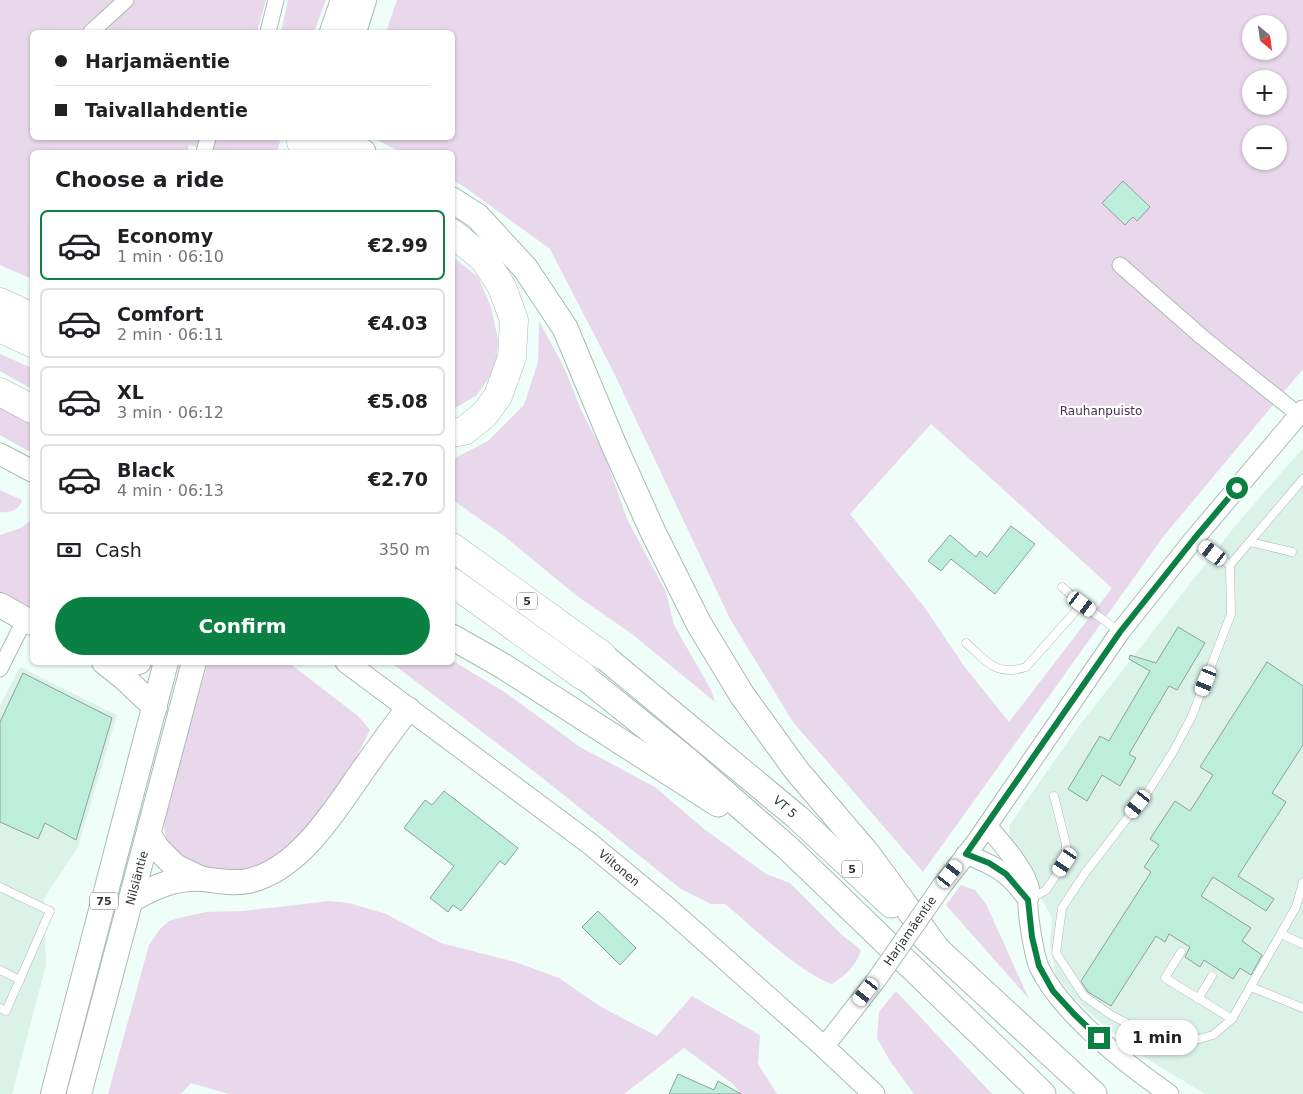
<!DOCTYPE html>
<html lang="en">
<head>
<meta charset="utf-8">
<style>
  :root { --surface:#fff; --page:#f6f6f6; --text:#202124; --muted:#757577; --line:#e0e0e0; --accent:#0b8043 }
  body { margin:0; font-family:"DejaVu Sans",sans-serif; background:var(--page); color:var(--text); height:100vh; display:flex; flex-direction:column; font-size:19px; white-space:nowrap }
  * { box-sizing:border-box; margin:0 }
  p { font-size:16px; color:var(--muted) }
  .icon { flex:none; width:28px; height:28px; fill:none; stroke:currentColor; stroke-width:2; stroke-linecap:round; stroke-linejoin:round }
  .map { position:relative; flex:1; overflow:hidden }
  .details { position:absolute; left:30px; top:150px; width:425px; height:515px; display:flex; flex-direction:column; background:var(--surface); border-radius:8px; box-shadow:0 1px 4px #0004 }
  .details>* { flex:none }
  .banner { position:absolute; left:30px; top:30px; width:425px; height:110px; border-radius:8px; box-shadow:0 1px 4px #0004; display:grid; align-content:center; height:110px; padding:0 25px; background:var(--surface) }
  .needle { width:32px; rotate:151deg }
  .tools { position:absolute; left:1242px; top:15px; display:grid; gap:10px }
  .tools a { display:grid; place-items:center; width:45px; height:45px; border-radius:50%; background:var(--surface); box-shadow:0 1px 4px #0004; font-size:25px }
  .end { position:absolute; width:22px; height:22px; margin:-11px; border:6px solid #0b8043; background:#fff; box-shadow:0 0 0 2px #fff }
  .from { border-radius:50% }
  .bubble { position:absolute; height:35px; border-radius:18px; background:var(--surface); box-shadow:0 1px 4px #0004; font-size:16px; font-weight:700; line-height:35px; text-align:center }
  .car { position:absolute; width:15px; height:30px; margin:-15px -8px; border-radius:6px; box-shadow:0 0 4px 1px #0007; background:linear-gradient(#fff 24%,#345 0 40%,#fff 0 76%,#345 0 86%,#fff 0) }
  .banner b { display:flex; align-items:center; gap:18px; height:48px; font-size:19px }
  .banner b+b { border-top:1px solid var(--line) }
  .banner i { width:12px; height:12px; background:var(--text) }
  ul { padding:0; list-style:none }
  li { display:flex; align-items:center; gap:15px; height:70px; margin:0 10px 8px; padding:0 15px; border:2px solid var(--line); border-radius:8px }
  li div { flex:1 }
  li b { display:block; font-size:19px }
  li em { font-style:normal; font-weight:700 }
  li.selected { border-color:var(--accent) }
  li>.icon { width:45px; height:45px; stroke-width:1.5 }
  h2 { padding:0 25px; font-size:22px; line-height:60px }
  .pay { display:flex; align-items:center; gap:12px; height:55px; padding:0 25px; font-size:19px }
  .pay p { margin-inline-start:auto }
  .cta { display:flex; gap:10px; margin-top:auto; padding:10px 25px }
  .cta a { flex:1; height:58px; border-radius:30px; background:var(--accent); color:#fff; font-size:20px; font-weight:700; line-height:58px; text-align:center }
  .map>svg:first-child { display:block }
</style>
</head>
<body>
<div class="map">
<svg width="1303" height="1094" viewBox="0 0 1303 1094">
  <rect width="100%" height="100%" fill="#effef8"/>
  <g fill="#dbf2e9">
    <polygon points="1303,448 1303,1094 1205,1094 1147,1059 1100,1022 1074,998 1056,975 1050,944 1052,918 1011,844 1009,826 1076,730 1235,526"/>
    <polygon points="20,667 117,715 78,847 50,889 44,900 46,965 12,1094 0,1094 0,706"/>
  </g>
  <g fill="#e9d7eb" fill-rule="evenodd">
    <polygon points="0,0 266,0 257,32 32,32 32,138 281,138 277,152 218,152 189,145 187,152 32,152 32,279 0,265"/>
    <polygon points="288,0 326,0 314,32 281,32"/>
    <path d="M397,0h906v369l-140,168 -240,335 -130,-150 -63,-103 -117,-248 -63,-122 -84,-61 -13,-8 -1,-28h-51l-28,-14h79v-106h-66zM1251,24h28v27h-28zM1251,79h28v27h-28zM1251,134h28v27h-28zM931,424l181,164 -103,134 -45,-56 -39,-58 -75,-94z"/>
    <polygon points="452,256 478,277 491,307 498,340 496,368 476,396 453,409"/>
    <polygon points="539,321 564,367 581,410 605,456 627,519 666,592 674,625 711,690 715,702 632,634 577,596 504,536 453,500 453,459 488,441 524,405 538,362"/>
    <polygon points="0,354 32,368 32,389 0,371"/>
    <polygon points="0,406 32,423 32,453 0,435"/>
    <path d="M0,490l22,10c-3,11 -12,13 -22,12z"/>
    <polygon points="32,519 32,612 0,593 0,535 21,528"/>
    <path d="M453,661l53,32 74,54 75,40 49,42 62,45 24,9 52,52 19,15c-5,16 -15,25 -29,34 -33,-11 -79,-57 -107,-80h-14l-30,-15 -141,-113 -143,-109 -9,-4 64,-1z"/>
    <polygon points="208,663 289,663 358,716 370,730 356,758 301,836 263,865 229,873 208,871 172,852 166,838 164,827 167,806 176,770"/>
    <polygon points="961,885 975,890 986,904 1029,999 946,905"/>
    <polygon points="330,901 349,903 386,914 441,943 515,962 559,978 601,1007 657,1036 692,996 760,1035 758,1064 777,1094 741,1094 733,1084 684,1048 624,1094 229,1094 191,1083 181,1094 108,1094 149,945 160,929 169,921 183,917 206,912 244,911"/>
    <polygon points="896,991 992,1094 914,1094 890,1061 877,1038 879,1012"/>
  </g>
  <g fill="#bdeddb" stroke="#919f9a">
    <polygon points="1123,181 1150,207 1137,221 1133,217 1125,225 1102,203"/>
    <polygon points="1011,526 1035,544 995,594 951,559 941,571 928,561 950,535 976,557 980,551 987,557"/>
    <polygon points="1178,627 1205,643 1177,690 1169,686 1129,754 1136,758 1120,786 1102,775 1087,801 1068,789 1100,736 1109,741 1150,671 1129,659 1130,655 1156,663"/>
    <polygon points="1267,662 1303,686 1303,745 1272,793 1286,802 1238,876 1274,899 1266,911 1213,877 1201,896 1251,928 1242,941 1262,955 1251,975 1240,968 1233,979 1204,960 1200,967 1185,957 1190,947 1169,934 1165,942 1156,936 1111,1006 1088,992 1081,981 1151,872 1144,867 1159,845 1150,839 1175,801 1190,811 1213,775 1200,767"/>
    <polygon points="23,673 112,718 76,840 45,823 38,839 0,822 0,722"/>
    <polygon points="444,791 518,848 505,865 500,861 461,911 453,905 448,912 430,898 454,866 404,828 425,800 432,805"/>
    <polygon points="598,911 636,948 620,965 582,927"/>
    <polygon points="678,1074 714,1090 718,1081 741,1094 669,1094"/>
  </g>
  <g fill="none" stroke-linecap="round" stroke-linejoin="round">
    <defs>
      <g id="service">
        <polyline points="1194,539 1230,565 1303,479"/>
        <polyline points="1250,542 1292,552"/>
        <polyline points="1230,565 1231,614 1192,716 1173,752 1149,790 1085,873 1062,908 1056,953 1084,996 1111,1015 1155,1038 1182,1044 1213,1035 1232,1019 1296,907 1303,882"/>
        <polyline points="1062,587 1082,604"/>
        <path d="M966,643c21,18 29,34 60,24l56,-63 38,28"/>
        <polyline points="0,887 50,911 6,1011 0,1008"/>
        <polyline points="1032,898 1046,890 1065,862 1066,844 1054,796"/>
        <polyline points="1281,934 1303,944"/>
        <polyline points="1181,952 1165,978 1232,1019"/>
        <polyline points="0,970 20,980"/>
        <polyline points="1251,987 1303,1008"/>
        <polyline points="1198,999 1212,976"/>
      </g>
      <g id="minor">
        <polyline points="91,32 126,0"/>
        <polyline points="268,32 276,0"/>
        <polyline points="204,152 208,138"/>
        <polyline points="1120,265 1202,337 1299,415"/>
        <polyline points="0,669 25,619"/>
      </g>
      <g id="tertiary">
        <path d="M987,826c13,15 41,46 43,66 0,3 -1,5 -2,8 -1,13 6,55 11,67 22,46 88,98 130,127"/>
        <path d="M966,854c29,12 41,17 60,43"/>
        <polyline points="941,887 976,842 1120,632 1194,539 1303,410"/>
        <polyline points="824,1047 877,979"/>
      </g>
      <g id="secondary">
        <polyline points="0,454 32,471"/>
        <polyline points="346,662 589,843 670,910 824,1047 874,1094"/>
      </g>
      <g id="primary">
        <polyline points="332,32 343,0"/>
        <polyline points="354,32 364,0"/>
        <polyline points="0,605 32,623"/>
        <polyline points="104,662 124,678 155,707"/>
        <polyline points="113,662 123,665 139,662"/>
        <polyline points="149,835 158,849 175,866 202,879"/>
        <path d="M131,900c23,-13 45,-23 72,-21 15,2 30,5 45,2 51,-11 87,-71 115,-111 15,-21 29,-41 45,-61"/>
        <polyline points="53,1094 166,662"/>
        <polyline points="79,1094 194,662"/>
      </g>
      <g id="trunk">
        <polyline points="325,138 363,152"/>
        <polyline points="452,200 477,216 525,268 565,328 613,443 653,532 699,624 742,695 797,771 867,853 935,946"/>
        <polyline points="452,637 503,666 718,804"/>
        <polyline points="602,655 797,817 891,905"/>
        <polyline points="583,676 686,759 790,850 1043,1094"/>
        <polyline points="923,936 1094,1094"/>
      </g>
      <g id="motorway">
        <polyline points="301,142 310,152"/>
        <polyline points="452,233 484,259 502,287 514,320 512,357 498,396 485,414 464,431 452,433"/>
        <polyline points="0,302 32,317"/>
        <polyline points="0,328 32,343"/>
        <polyline points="0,392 32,409"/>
        <polyline points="452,547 602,655"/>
        <polyline points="452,582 583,676"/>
      </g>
    </defs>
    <use href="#service" stroke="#abbab4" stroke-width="9"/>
    <use href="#minor" stroke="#abbab4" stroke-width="17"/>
    <use href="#tertiary" stroke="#abbab4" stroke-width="21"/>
    <use href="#secondary" stroke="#abbab4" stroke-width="23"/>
    <use href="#primary" stroke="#abbab4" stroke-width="26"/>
    <use href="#trunk" stroke="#abbab4" stroke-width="27"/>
    <use href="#motorway" stroke="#abbab4" stroke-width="29"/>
    <use href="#service" stroke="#fff" stroke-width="8"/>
    <use href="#minor" stroke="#fff" stroke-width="15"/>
    <use href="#tertiary" stroke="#fff" stroke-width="19"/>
    <use href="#secondary" stroke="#fff" stroke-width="21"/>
    <use href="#primary" stroke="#fff" stroke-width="24"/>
    <use href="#trunk" stroke="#fff" stroke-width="25"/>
    <use href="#motorway" stroke="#fff" stroke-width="28"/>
    <defs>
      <polyline id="tertiary-bridge" points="877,979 941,887"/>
    </defs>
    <use href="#tertiary-bridge" stroke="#abbab4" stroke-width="21" stroke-linecap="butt"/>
    <use href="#tertiary-bridge" stroke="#fff" stroke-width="19"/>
  </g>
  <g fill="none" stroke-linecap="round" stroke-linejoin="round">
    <polyline stroke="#0b8043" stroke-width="6" points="1099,1038 1074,1014 1053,991 1039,966 1032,937 1028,900 1006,874 989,863 966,854 1120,632 1194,539 1237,488"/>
  </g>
  <g text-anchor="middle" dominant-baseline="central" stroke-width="4.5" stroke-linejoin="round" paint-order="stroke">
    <g fill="#fff" stroke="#6d7270" stroke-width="1">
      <rect x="517" y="592.5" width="20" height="17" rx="4"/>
      <rect x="842" y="860.5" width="20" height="17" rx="4"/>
      <rect x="90" y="892.5" width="28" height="17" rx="4"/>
    </g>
    <g font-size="11" font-weight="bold" fill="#2f3533">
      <text x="527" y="601">5</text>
      <text x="852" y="869">5</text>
      <text x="104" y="901">75</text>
    </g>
    <g font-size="12" fill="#4e2a54" stroke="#fff">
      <text x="1101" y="411">Rauhanpuisto</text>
    </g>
    <g font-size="12" fill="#2f3533" stroke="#fff">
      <text transform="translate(785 807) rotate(41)">VT 5</text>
      <text transform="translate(619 868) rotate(40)">Viitonen</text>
      <text transform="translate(137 878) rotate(-75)">Nilsiäntie</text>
      <text transform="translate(910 931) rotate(-55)">Harjamäentie</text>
    </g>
  </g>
</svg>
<div class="tools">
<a><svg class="needle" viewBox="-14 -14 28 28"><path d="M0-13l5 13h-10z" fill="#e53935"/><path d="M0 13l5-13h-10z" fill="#757577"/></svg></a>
<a>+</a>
<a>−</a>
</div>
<i class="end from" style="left:1237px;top:488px"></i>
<i class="end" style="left:1099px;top:1038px"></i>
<div class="bubble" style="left:1116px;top:1020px;width:82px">1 min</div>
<i class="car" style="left:1213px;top:553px;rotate:307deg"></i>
<i class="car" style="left:1082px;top:604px;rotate:126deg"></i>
<i class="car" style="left:1206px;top:681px;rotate:202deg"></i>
<i class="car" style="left:1138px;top:804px;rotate:218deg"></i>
<i class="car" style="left:1065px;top:862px;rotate:213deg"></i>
<i class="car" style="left:950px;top:874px;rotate:38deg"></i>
<i class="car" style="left:866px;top:992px;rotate:218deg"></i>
<div class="banner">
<b><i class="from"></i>Harjamäentie</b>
<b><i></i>Taivallahdentie</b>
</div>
<section class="details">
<h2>Choose a ride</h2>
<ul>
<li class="selected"><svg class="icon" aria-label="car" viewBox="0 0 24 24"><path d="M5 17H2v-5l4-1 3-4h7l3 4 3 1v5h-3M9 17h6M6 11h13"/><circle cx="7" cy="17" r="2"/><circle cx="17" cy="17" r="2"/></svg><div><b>Economy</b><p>1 min · 06:10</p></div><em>€2.99</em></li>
<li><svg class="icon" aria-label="car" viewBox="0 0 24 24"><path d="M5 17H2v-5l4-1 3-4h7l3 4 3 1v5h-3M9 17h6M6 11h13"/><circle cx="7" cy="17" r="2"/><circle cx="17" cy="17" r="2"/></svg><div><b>Comfort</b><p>2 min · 06:11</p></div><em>€4.03</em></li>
<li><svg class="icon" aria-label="car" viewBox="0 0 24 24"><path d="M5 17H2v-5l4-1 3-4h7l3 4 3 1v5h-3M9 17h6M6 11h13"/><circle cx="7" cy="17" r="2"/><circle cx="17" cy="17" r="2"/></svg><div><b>XL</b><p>3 min · 06:12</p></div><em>€5.08</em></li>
<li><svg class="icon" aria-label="car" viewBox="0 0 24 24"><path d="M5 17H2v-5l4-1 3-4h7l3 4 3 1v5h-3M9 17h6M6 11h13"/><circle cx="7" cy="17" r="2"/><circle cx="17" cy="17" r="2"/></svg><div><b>Black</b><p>4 min · 06:13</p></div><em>€2.70</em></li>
</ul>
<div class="pay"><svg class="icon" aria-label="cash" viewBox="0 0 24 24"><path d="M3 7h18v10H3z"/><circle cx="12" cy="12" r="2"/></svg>Cash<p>350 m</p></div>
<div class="cta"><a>Confirm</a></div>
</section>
</div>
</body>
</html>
